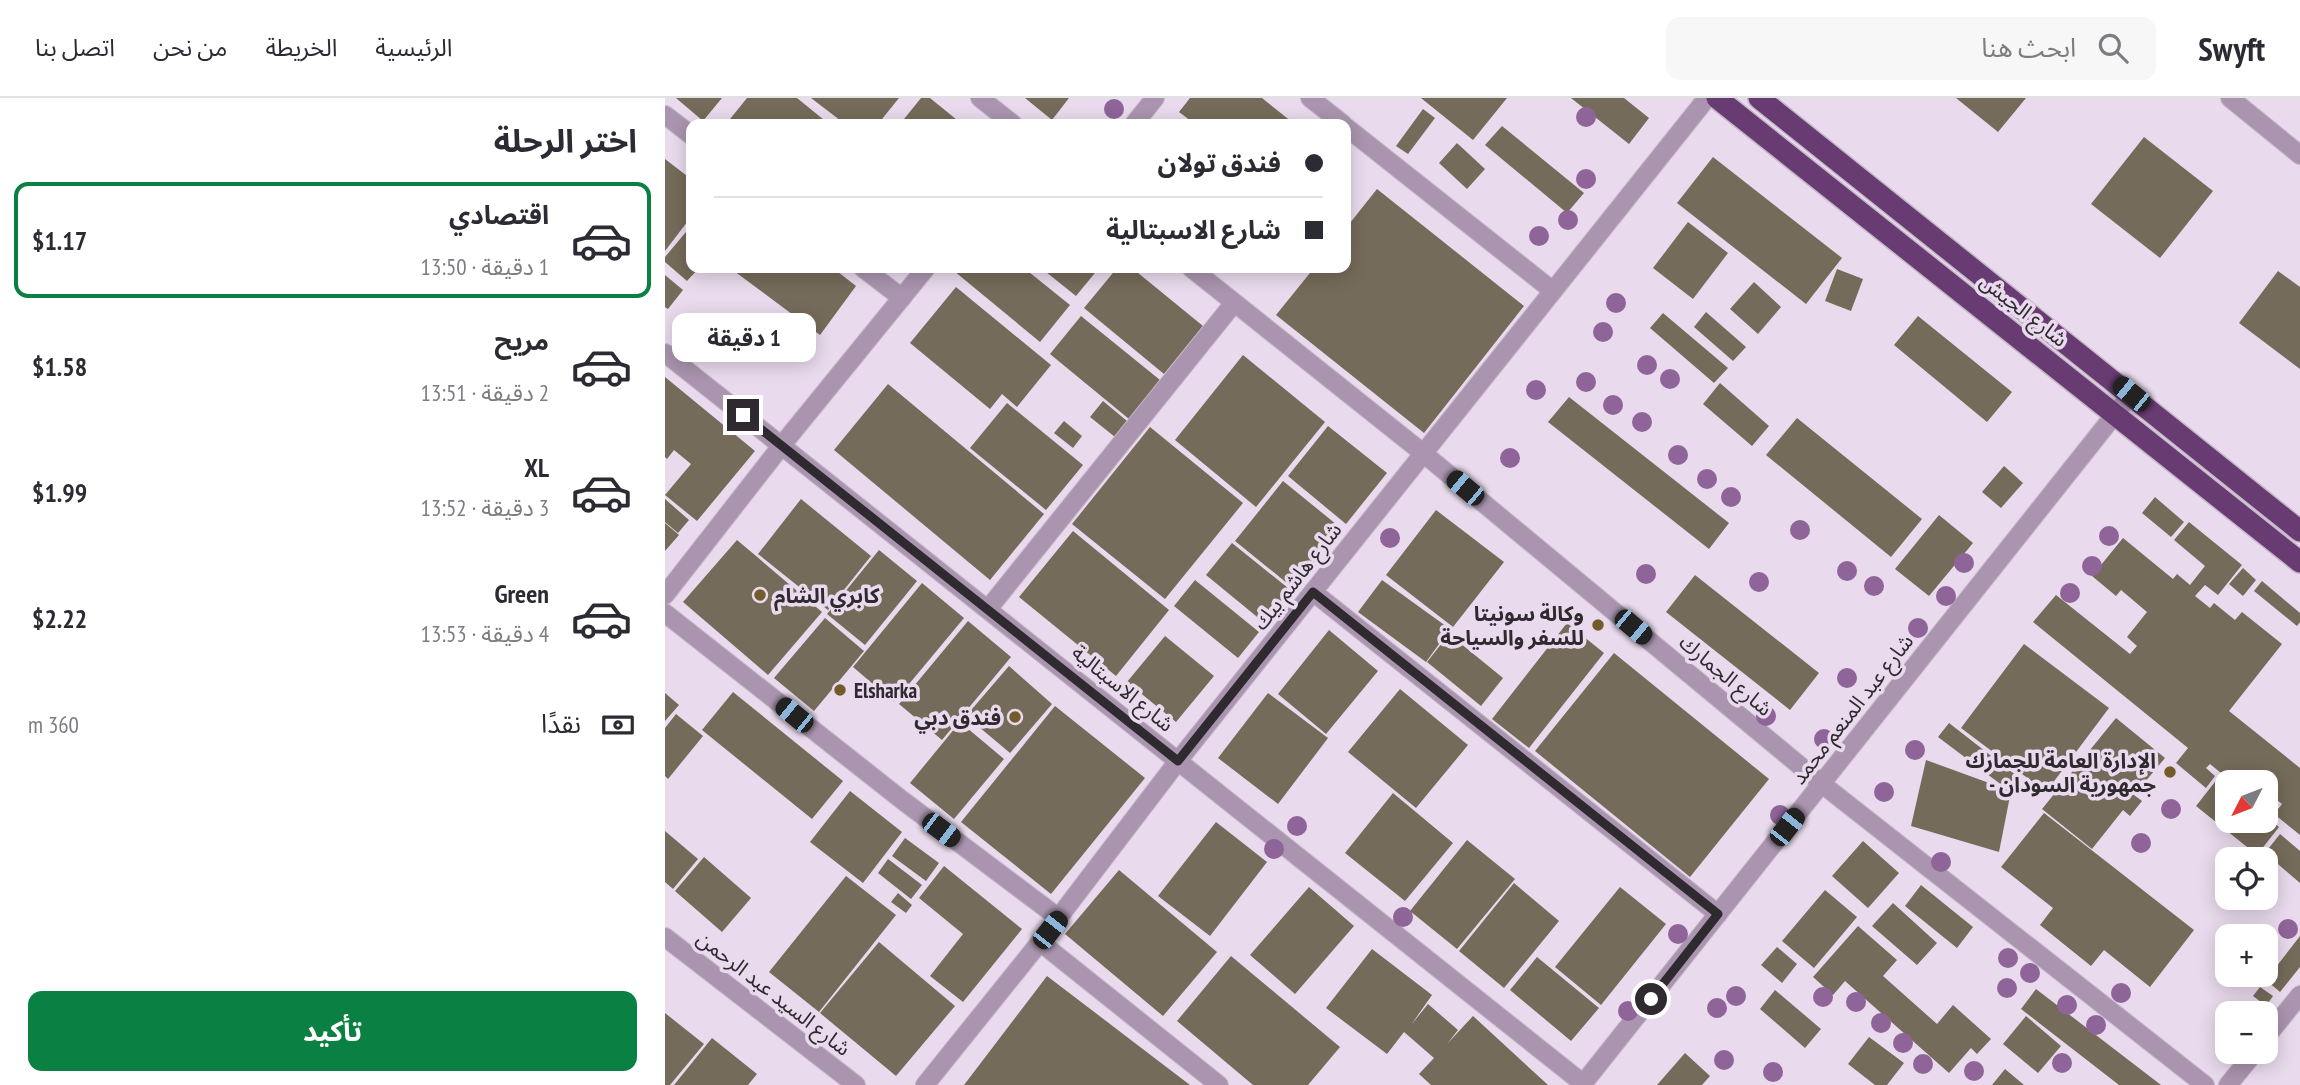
<!DOCTYPE html>
<html lang="ar">
<head>
<meta charset="utf-8">
<style>
  :root { --surface:#fff; --page:#f7f7f7; --text:#2b2b33; --muted:#7c7c81; --line:#e1e1e2; --accent:#0b8043 }
  body { margin:0; font-family:"PT Sans Narrow","Noto Sans Arabic",sans-serif; background:var(--page); color:var(--text); direction:rtl; height:100vh; display:flex; flex-direction:column; font-size:26px; white-space:nowrap }
  * { box-sizing:border-box; margin:0 }
  p { font-size:23px; color:var(--muted) }
  .icon { flex:none; width:38px; height:38px; fill:none; stroke:currentColor; stroke-width:2; stroke-linecap:round; stroke-linejoin:round }
  .map { position:relative; flex:1; overflow:hidden; direction:ltr }
  .side { display:flex; flex-direction:column; background:var(--surface); width:665px }
  .side>* { flex:none }
  .guide { position:absolute; left:21px; top:21px; width:665px; height:154px; border-radius:14px; box-shadow:0 4px 18px #0003; direction:rtl; display:grid; align-content:center; height:154px; padding:0 28px; background:var(--surface) }
  .needle { width:46px; rotate:228deg }
  .buttons { position:absolute; left:1550px; top:672px; display:grid; gap:14px }
  .buttons a { display:grid; place-items:center; width:63px; height:63px; border-radius:14px; background:var(--surface); box-shadow:0 4px 18px #0003; font-size:35px }
  .end { position:absolute; width:32px; height:32px; margin:-16px; border:9px solid #2f2930; background:#fff; box-shadow:0 0 0 4px #fff }
  .from { border-radius:50% }
  .bubble { position:absolute; height:49px; border-radius:14px; background:var(--surface); box-shadow:0 4px 18px #0003; font-size:23px; font-weight:700; line-height:49px; text-align:center; direction:rtl }
  .car { position:absolute; width:21px; height:42px; margin:-21px -10px; border-radius:9px; box-shadow:0 0 5px 2px #0007; background:linear-gradient(#222 24%,#8ab4d8 0 40%,#222 0 76%,#8ab4d8 0 86%,#222 0) }
  .guide b { display:flex; align-items:center; gap:24px; height:66px; font-size:26px }
  .guide b+b { border-top:2px solid var(--line) }
  .guide i { width:18px; height:18px; background:var(--text) }
  ul { padding:0; list-style:none }
  li { display:flex; align-items:center; gap:21px; height:116px; margin:0 14px 10px; padding:0 14px; border:4px solid transparent; border-radius:14px }
  li div { flex:1 }
  li b { display:block; font-size:26px }
  li em { font-style:normal; font-weight:700 }
  li.on { border-color:var(--accent) }
  li>.icon { width:63px; height:63px; stroke-width:1.5 }
  h2 { padding:0 28px; font-size:32px; line-height:84px }
  .pay { display:flex; align-items:center; gap:18px; height:77px; padding:0 28px; font-size:26px }
  .pay p { margin-inline-start:auto }
  .button { display:flex; gap:14px; margin-top:auto; padding:14px 28px }
  .button a { flex:1; height:80px; border-radius:14px; background:var(--accent); color:#fff; font-size:28px; font-weight:700; line-height:80px; text-align:center }
  header { display:flex; align-items:center; gap:42px; box-sizing:border-box; height:98px; padding:0 35px; background:var(--surface); border-bottom:2px solid var(--line) }
  header strong { font-size:33px }
  nav { display:flex; gap:38px; margin-inline-start:auto; font-size:24px }
  .search { width:490px; height:63px; background:var(--page); display:flex; align-items:center; gap:18px; box-sizing:border-box; padding:0 24px; border-radius:14px; color:var(--muted); font-size:26px }
  main { display:flex; flex:1; min-height:0 }
  .map>svg:first-child { display:block }
</style>
</head>
<body>
<header>
<strong>Swyft</strong>
<div class="search"><svg class="icon" aria-label="search" viewBox="0 0 24 24"><circle cx="10" cy="10" r="6"/><path d="M15 15l6 6"/></svg>ابحث هنا</div>
<nav><a>الرئيسية</a><a>الخريطة</a><a>من نحن</a><a>اتصل بنا</a></nav>
</header>
<main>
<div class="map">
<svg width="1635" height="987" viewBox="0 0 1635 987">
  <rect width="100%" height="100%" fill="#e9dbed"/>
  <g fill="#756b5a">
    <polygon points="11,0 57,0 38,23"/>
    <polygon points="82,0 132,0 164,26 61,26"/>
    <polygon points="146,0 234,0 213,26 180,26"/>
    <polygon points="256,0 265,0 297,26 235,26"/>
    <polygon points="360,0 404,0 387,22"/>
    <polygon points="525,0 597,0 627,24 625,26 530,26 514,14"/>
    <polygon points="756,0 842,0 808,42"/>
    <polygon points="906,0 959,0 984,20 964,46"/>
    <polygon points="1291,0 1361,0 1333,34"/>
    <polygon points="758,11 770,20 743,56 731,48"/>
    <polygon points="837,28 919,95 902,115 820,47"/>
    <polygon points="1479,39 1548,93 1495,160 1426,106"/>
    <polygon points="792,45 820,71 802,91 774,65"/>
    <polygon points="1048,59 1177,160 1141,206 1012,105"/>
    <polygon points="0,61 26,81 26,119 0,153"/>
    <polygon points="712,91 859,208 759,335 611,217 649,170 681,170 681,130"/>
    <polygon points="1023,124 1063,155 1028,201 988,170"/>
    <polygon points="26,128 26,170 34,170 22,183 0,164 0,159"/>
    <polygon points="65,170 168,170 191,188 155,237"/>
    <polygon points="292,170 359,170 405,207 375,244 289,173"/>
    <polygon points="376,170 434,170 411,198"/>
    <polygon points="452,170 467,170 538,228 499,276 419,210"/>
    <polygon points="1172,171 1198,181 1186,213 1160,203"/>
    <polygon points="1613,173 1635,189 1635,271 1574,225"/>
    <polygon points="0,177 18,192 3,211 0,209"/>
    <polygon points="1089,184 1116,209 1093,236 1065,211"/>
    <polygon points="291,189 386,267 352,309 337,296 325,311 245,245"/>
    <polygon points="1041,214 1081,249 1068,263 1029,229"/>
    <polygon points="998,215 1063,270 1049,285 985,230"/>
    <polygon points="416,218 495,282 464,321 385,256"/>
    <polygon points="1253,218 1347,294 1322,324 1229,247"/>
    <polygon points="578,257 660,324 591,409 510,342"/>
    <polygon points="0,279 90,353 32,423 0,397 26,366 9,352 2,361 0,359"/>
    <polygon points="1055,285 1104,328 1087,348 1038,306"/>
    <polygon points="223,286 379,416 325,482 169,352"/>
    <polygon points="904,299 1064,425 1044,451 883,324"/>
    <polygon points="438,303 462,323 450,339 425,319"/>
    <polygon points="342,305 418,367 381,412 305,350"/>
    <polygon points="1132,320 1257,421 1226,459 1101,357"/>
    <polygon points="399,323 417,338 408,350 389,335"/>
    <polygon points="663,328 722,375 681,426 623,378"/>
    <polygon points="485,329 578,405 500,501 407,426"/>
    <polygon points="1339,368 1358,385 1336,410 1317,394"/>
    <polygon points="618,383 677,431 628,490 570,443"/>
    <polygon points="1490,399 1519,424 1506,439 1477,415"/>
    <polygon points="0,401 24,422 13,435 0,424"/>
    <polygon points="136,401 206,458 163,512 93,456"/>
    <polygon points="771,412 839,464 788,529 721,477"/>
    <polygon points="1274,417 1308,445 1264,498 1230,471"/>
    <polygon points="1524,424 1577,467 1553,497 1540,487 1530,498 1545,510 1549,505 1570,522 1577,514 1617,546 1564,613 1635,670 1635,737 1609,716 1617,706 1601,693 1601,684 1567,684 1545,666 1541,670 1550,678 1541,690 1511,665 1523,650 1368,524 1391,497 1465,556 1472,548 1462,539 1482,514 1456,492 1451,498 1427,478 1458,440 1508,481 1512,476 1525,487 1540,468 1509,442"/>
    <polygon points="0,425 14,437 0,453"/>
    <polygon points="408,433 504,512 451,578 354,499"/>
    <polygon points="72,442 157,514 103,577 18,504"/>
    <polygon points="567,445 628,494 602,527 541,477"/>
    <polygon points="214,452 252,483 200,547 162,516"/>
    <polygon points="1578,470 1591,482 1578,498 1564,486"/>
    <polygon points="1030,477 1154,575 1125,612 1001,514"/>
    <polygon points="530,482 594,534 573,560 509,508"/>
    <polygon points="717,482 785,531 761,564 693,514"/>
    <polygon points="1597,483 1635,515 1635,524 1632,528 1589,493"/>
    <polygon points="257,485 299,520 229,604 188,569"/>
    <polygon points="160,520 199,553 149,613 109,580"/>
    <polygon points="303,523 346,559 277,642 234,606"/>
    <polygon points="902,525 939,555 864,650 827,621"/>
    <polygon points="664,532 713,573 661,636 613,596"/>
    <polygon points="784,536 838,580 816,608 762,564"/>
    <polygon points="500,538 549,578 511,624 462,584"/>
    <polygon points="1359,546 1444,610 1381,694 1296,630"/>
    <polygon points="949,555 1104,681 1025,779 870,653"/>
    <polygon points="344,568 387,606 345,655 301,618"/>
    <polygon points="735,591 803,647 751,710 683,654"/>
    <polygon points="68,594 178,683 147,721 37,632"/>
    <polygon points="0,595 14,607 0,623"/>
    <polygon points="603,595 663,640 613,706 553,660"/>
    <polygon points="390,608 480,680 386,796 296,724"/>
    <polygon points="11,616 38,638 3,681 0,678 0,630"/>
    <polygon points="1451,620 1500,660 1469,697 1477,703 1465,718 1458,712 1427,751 1377,711"/>
    <polygon points="295,624 339,661 289,721 245,685"/>
    <polygon points="1284,625 1352,678 1342,691 1273,639"/>
    <polygon points="1261,662 1346,693 1334,754 1246,728"/>
    <polygon points="1553,680 1563,688 1563,723 1601,723 1601,719 1614,729 1592,757 1531,708"/>
    <polygon points="185,693 237,734 198,785 145,744"/>
    <polygon points="728,695 788,745 740,803 680,755"/>
    <polygon points="1379,715 1529,832 1485,889 1439,852 1426,868 1375,827 1388,810 1336,769"/>
    <polygon points="551,724 602,764 545,838 493,798"/>
    <polygon points="0,733 33,761 8,791 0,784"/>
    <polygon points="1615,736 1635,753 1635,785 1600,755"/>
    <polygon points="240,740 274,765 261,783 227,758"/>
    <polygon points="802,742 850,781 792,851 745,813"/>
    <polygon points="1198,743 1234,775 1203,810 1167,778"/>
    <polygon points="39,759 86,800 57,834 10,793"/>
    <polygon points="223,761 257,787 246,801 213,775"/>
    <polygon points="279,768 357,831 298,904 265,878 298,836 254,800"/>
    <polygon points="454,772 552,854 498,918 400,836"/>
    <polygon points="181,778 231,817 154,914 104,874"/>
    <polygon points="849,785 894,823 839,890 794,853"/>
    <polygon points="1256,787 1308,829 1292,850 1240,808"/>
    <polygon points="644,789 689,828 630,896 585,857"/>
    <polygon points="955,789 1001,826 936,907 890,869"/>
    <polygon points="1160,792 1192,819 1149,870 1117,843"/>
    <polygon points="233,795 247,807 241,815 226,804"/>
    <polygon points="1228,805 1272,845 1252,867 1207,828"/>
    <polygon points="1193,828 1232,862 1218,878 1272,926 1288,907 1326,941 1312,956 1306,950 1284,975 1180,883 1168,897 1148,879"/>
    <polygon points="1635,838 1635,869 1615,894 1601,882"/>
    <polygon points="214,844 290,908 231,978 155,915"/>
    <polygon points="1112,849 1132,866 1117,885 1096,867"/>
    <polygon points="707,851 767,897 746,927 763,906 793,932 782,946 808,918 883,987 766,987 754,976 769,960 739,934 722,956 661,910"/>
    <polygon points="566,858 675,949 643,987 588,987 512,923"/>
    <polygon points="872,859 934,910 906,943 845,892"/>
    <polygon points="382,878 525,987 299,987"/>
    <polygon points="1595,889 1608,898 1601,908 1588,898"/>
    <polygon points="1371,891 1496,987 1454,987 1356,911"/>
    <polygon points="1110,892 1156,931 1140,950 1095,911"/>
    <polygon points="0,915 39,946 5,987 0,987"/>
    <polygon points="1361,918 1396,948 1373,975 1338,946"/>
    <polygon points="1204,939 1239,965 1222,987 1210,987 1183,966"/>
    <polygon points="47,940 92,976 83,987 9,987"/>
    <polygon points="1020,955 1045,978 1037,987 992,987"/>
    <polygon points="1340,971 1359,987 1327,987"/>
  </g>
  <g fill="none" stroke-linecap="round" stroke-linejoin="round">
    <defs>
      <g id="minor">
        <polyline points="315,0 348,26"/>
        <polyline points="645,0 678,26"/>
        <polyline points="1565,0 1635,57"/>
        <polyline points="0,17 26,37"/>
        <polyline points="469,26 490,0"/>
        <polyline points="681,29 888,193"/>
        <polyline points="198,170 237,200"/>
        <polyline points="526,170 758,355 1157,686 1540,987"/>
        <polyline points="0,255 920,987"/>
        <polyline points="648,494 1053,816"/>
        <polyline points="0,497 117,347 261,170"/>
        <polyline points="323,511 569,205"/>
        <polyline points="0,515 237,702 394,820"/>
        <polyline points="0,839 191,987"/>
        <polyline points="375,844 554,987"/>
        <polyline points="1601,939 1635,897"/>
        <polyline points="260,987 375,844 513,663 1042,0"/>
        <polyline points="917,987 1466,296"/>
        <polyline points="1563,987 1590,954"/>
      </g>
      <g id="highway">
        <polyline points="1052,0 1635,464"/>
        <polyline points="1094,0 1635,433"/>
      </g>
    </defs>
    <use href="#minor" stroke="#c4b7c7" stroke-width="20"/>
    <use href="#highway" stroke="#c4b7c7" stroke-width="24"/>
    <use href="#minor" stroke="#aa94af" stroke-width="18"/>
    <use href="#highway" stroke="#693b73" stroke-width="21"/>
  </g>
  <g fill="#8f6498">
    <circle cx="449" cy="11" r="10"/>
    <circle cx="921" cy="19" r="10"/>
    <circle cx="921" cy="81" r="10"/>
    <circle cx="903" cy="122" r="10"/>
    <circle cx="874" cy="138" r="10"/>
    <circle cx="951" cy="205" r="10"/>
    <circle cx="938" cy="234" r="10"/>
    <circle cx="982" cy="267" r="10"/>
    <circle cx="1005" cy="281" r="10"/>
    <circle cx="921" cy="284" r="10"/>
    <circle cx="871" cy="292" r="10"/>
    <circle cx="948" cy="307" r="10"/>
    <circle cx="977" cy="324" r="10"/>
    <circle cx="1013" cy="357" r="10"/>
    <circle cx="845" cy="360" r="10"/>
    <circle cx="1042" cy="381" r="10"/>
    <circle cx="1066" cy="399" r="10"/>
    <circle cx="1135" cy="432" r="10"/>
    <circle cx="1444" cy="438" r="10"/>
    <circle cx="725" cy="440" r="10"/>
    <circle cx="1299" cy="465" r="10"/>
    <circle cx="1427" cy="468" r="10"/>
    <circle cx="1182" cy="473" r="10"/>
    <circle cx="981" cy="476" r="10"/>
    <circle cx="1094" cy="484" r="10"/>
    <circle cx="1209" cy="488" r="10"/>
    <circle cx="1405" cy="495" r="10"/>
    <circle cx="1281" cy="498" r="10"/>
    <circle cx="1253" cy="530" r="10"/>
    <circle cx="1182" cy="580" r="10"/>
    <circle cx="1101" cy="618" r="10"/>
    <circle cx="1159" cy="641" r="10"/>
    <circle cx="1250" cy="652" r="10"/>
    <circle cx="1219" cy="694" r="10"/>
    <circle cx="1506" cy="711" r="10"/>
    <circle cx="1115" cy="717" r="10"/>
    <circle cx="632" cy="728" r="10"/>
    <circle cx="1476" cy="745" r="10"/>
    <circle cx="609" cy="751" r="10"/>
    <circle cx="1276" cy="764" r="10"/>
    <circle cx="738" cy="819" r="10"/>
    <circle cx="1623" cy="831" r="10"/>
    <circle cx="1013" cy="836" r="10"/>
    <circle cx="1343" cy="860" r="10"/>
    <circle cx="1365" cy="875" r="10"/>
    <circle cx="1342" cy="890" r="10"/>
    <circle cx="1456" cy="895" r="10"/>
    <circle cx="1071" cy="898" r="10"/>
    <circle cx="1158" cy="899" r="10"/>
    <circle cx="1191" cy="904" r="10"/>
    <circle cx="1402" cy="907" r="10"/>
    <circle cx="1052" cy="910" r="10"/>
    <circle cx="963" cy="913" r="10"/>
    <circle cx="1216" cy="925" r="10"/>
    <circle cx="1431" cy="927" r="10"/>
    <circle cx="1238" cy="945" r="10"/>
    <circle cx="1059" cy="962" r="10"/>
    <circle cx="1397" cy="965" r="10"/>
    <circle cx="1258" cy="966" r="10"/>
    <circle cx="1309" cy="973" r="10"/>
    <circle cx="1108" cy="974" r="10"/>
  </g>
  <g fill="none" stroke-linecap="round" stroke-linejoin="round">
    <polyline stroke="#2f2930" stroke-width="9" points="78,317 513,663 648,494 1053,816 986,901"/>
  </g>
  <g fill="#745b2c" stroke="#e9dbed" stroke-width="2.5">
    <circle cx="95" cy="497" r="7"/>
    <circle cx="933" cy="527" r="7"/>
    <circle cx="175" cy="592" r="7"/>
    <circle cx="350" cy="619" r="7"/>
    <circle cx="1505" cy="674" r="7"/>
  </g>
  <g text-anchor="middle" dominant-baseline="central" stroke-width="7" stroke-linejoin="round" paint-order="stroke">
    <g font-size="21" fill="#2f2930" stroke="#e9dbed">
      <text transform="translate(1359 212) rotate(38)">شارع الجيش</text>
      <text transform="translate(632 478) rotate(-52)">شارع هاشم بيك</text>
      <text transform="translate(1061 577) rotate(40)">شارع الجمارك</text>
      <text transform="translate(458 590) rotate(39)">شارع الاسبتالية</text>
      <text transform="translate(1187 611) rotate(-52)">شارع عبد المنعم محمد</text>
      <text transform="translate(109 895) rotate(38)">شارع السيد عبد الرحمن</text>
    </g>
    <g font-size="21" font-weight="bold" fill="#2f2930" stroke="#e9dbed" text-anchor="end">
      <text x="109" y="497" text-anchor="start">كابري الشام</text>
      <text x="919" y="515">وكالة سونيتا<tspan x="919" dy="24">للسفر والسياحة</tspan></text>
      <text x="189" y="592" text-anchor="start">Elsharka</text>
      <text x="336" y="619">فندق دبي</text>
      <text x="1491" y="662">الإدارة العامة للجمارك<tspan x="1491" dy="24">- جمهورية السودان</tspan></text>
    </g>
  </g>
</svg>
<div class="buttons">
<a><svg class="needle" viewBox="-14 -14 28 28"><path d="M0-13l5 13h-10z" fill="#e53935"/><path d="M0 13l5-13h-10z" fill="#7c7c81"/></svg></a>
<a><svg class="icon" aria-label="locate" viewBox="0 0 24 24"><circle cx="12" cy="12" r="6"/><path d="M12 2v4M12 18v4M2 12h4M18 12h4"/></svg></a>
<a>+</a>
<a>−</a>
</div>
<i class="end from" style="left:986px;top:901px"></i>
<i class="end" style="left:78px;top:317px"></i>
<div class="bubble" style="left:7px;top:215px;width:144px">1 دقيقة</div>
<i class="car" style="left:1466px;top:296px;rotate:309deg"></i>
<i class="car" style="left:800px;top:390px;rotate:310deg"></i>
<i class="car" style="left:968px;top:529px;rotate:130deg"></i>
<i class="car" style="left:129px;top:617px;rotate:309deg"></i>
<i class="car" style="left:1122px;top:729px;rotate:38deg"></i>
<i class="car" style="left:276px;top:732px;rotate:127deg"></i>
<i class="car" style="left:385px;top:832px;rotate:38deg"></i>
<div class="guide">
<b><i class="from"></i>فندق تولان</b>
<b><i></i>شارع الاسبتالية</b>
</div>
</div>
<section class="side">
<h2>اختر الرحلة</h2>
<ul>
<li class="on"><svg class="icon" aria-label="car" viewBox="0 0 24 24"><path d="M5 17H2v-5l4-1 3-4h7l3 4 3 1v5h-3M9 17h6M6 11h13"/><circle cx="7" cy="17" r="2"/><circle cx="17" cy="17" r="2"/></svg><div><b>اقتصادي</b><p>1 دقيقة · 13:50</p></div><em>$1.17</em></li>
<li><svg class="icon" aria-label="car" viewBox="0 0 24 24"><path d="M5 17H2v-5l4-1 3-4h7l3 4 3 1v5h-3M9 17h6M6 11h13"/><circle cx="7" cy="17" r="2"/><circle cx="17" cy="17" r="2"/></svg><div><b>مريح</b><p>2 دقيقة · 13:51</p></div><em>$1.58</em></li>
<li><svg class="icon" aria-label="car" viewBox="0 0 24 24"><path d="M5 17H2v-5l4-1 3-4h7l3 4 3 1v5h-3M9 17h6M6 11h13"/><circle cx="7" cy="17" r="2"/><circle cx="17" cy="17" r="2"/></svg><div><b>XL</b><p>3 دقيقة · 13:52</p></div><em>$1.99</em></li>
<li><svg class="icon" aria-label="car" viewBox="0 0 24 24"><path d="M5 17H2v-5l4-1 3-4h7l3 4 3 1v5h-3M9 17h6M6 11h13"/><circle cx="7" cy="17" r="2"/><circle cx="17" cy="17" r="2"/></svg><div><b>Green</b><p>4 دقيقة · 13:53</p></div><em>$2.22</em></li>
</ul>
<div class="pay"><svg class="icon" aria-label="cash" viewBox="0 0 24 24"><path d="M3 7h18v10H3z"/><circle cx="12" cy="12" r="2"/></svg>نقدًا<p>360 m</p></div>
<div class="button"><a>تأكيد</a></div>
</section>
</main>
</body>
</html>
